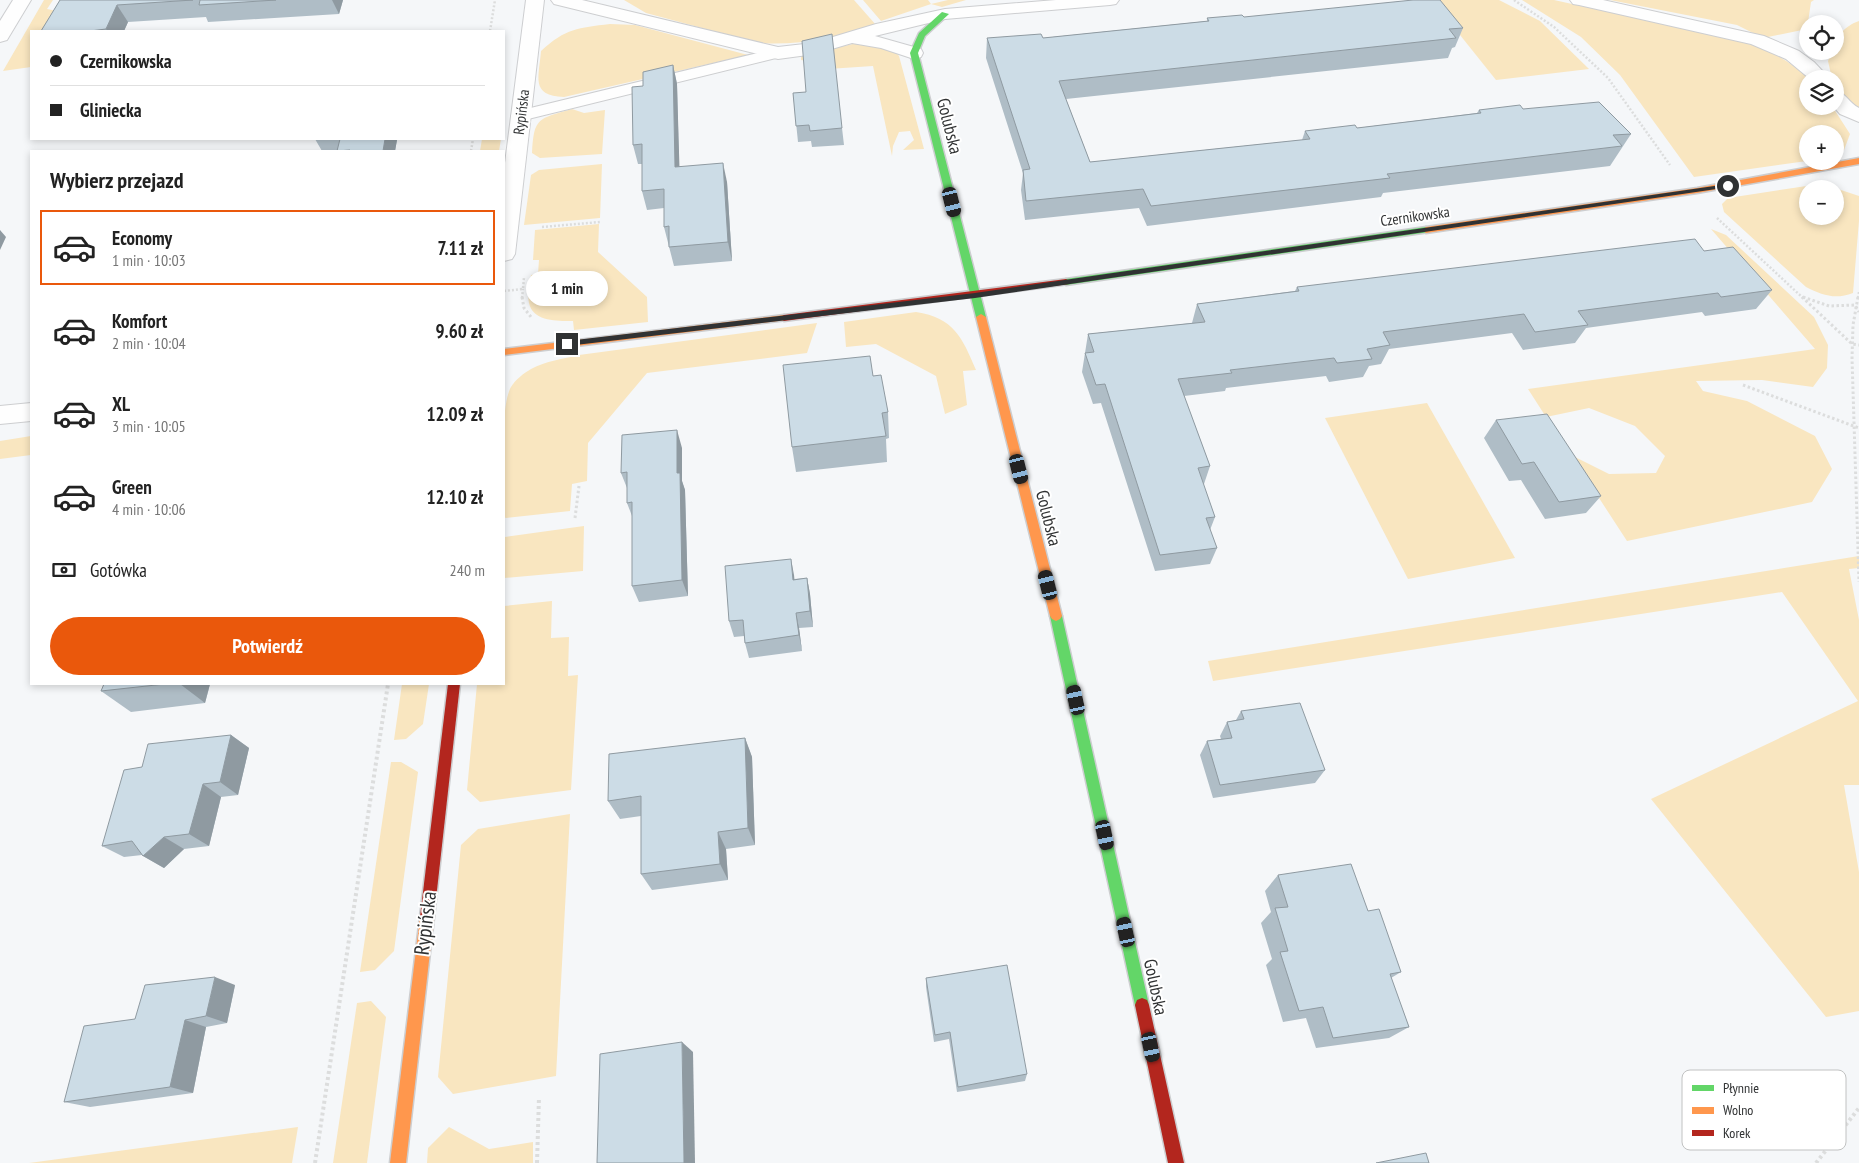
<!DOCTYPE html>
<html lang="pl">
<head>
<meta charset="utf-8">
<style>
  :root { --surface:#fff; --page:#f6f6f6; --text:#222; --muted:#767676; --line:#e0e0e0; --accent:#ea580c }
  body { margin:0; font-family:"PT Sans Narrow",sans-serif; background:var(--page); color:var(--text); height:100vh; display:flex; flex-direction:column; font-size:19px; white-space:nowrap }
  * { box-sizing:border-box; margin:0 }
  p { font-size:16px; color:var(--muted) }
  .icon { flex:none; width:28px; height:28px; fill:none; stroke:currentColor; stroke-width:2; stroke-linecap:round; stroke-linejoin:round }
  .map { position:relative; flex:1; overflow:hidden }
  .sheet { position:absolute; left:30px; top:150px; width:475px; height:535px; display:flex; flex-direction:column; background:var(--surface); border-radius:0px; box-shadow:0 2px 8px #0003 }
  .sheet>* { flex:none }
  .guide { position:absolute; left:30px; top:30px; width:475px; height:110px; border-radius:0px; box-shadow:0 2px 8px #0003; display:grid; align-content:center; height:110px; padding:0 20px; background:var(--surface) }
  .controls { position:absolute; left:1799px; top:15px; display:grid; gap:10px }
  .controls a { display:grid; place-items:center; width:45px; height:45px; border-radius:50%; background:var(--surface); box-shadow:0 2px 8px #0003; font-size:25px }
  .end { position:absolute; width:22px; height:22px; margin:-11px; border:6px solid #303233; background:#fff; box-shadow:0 0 0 2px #fff }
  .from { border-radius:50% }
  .bubble { position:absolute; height:35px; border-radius:18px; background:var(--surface); box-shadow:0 2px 8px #0003; font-size:16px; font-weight:800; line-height:35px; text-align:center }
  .car { position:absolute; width:15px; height:30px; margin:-15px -8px; border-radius:6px; box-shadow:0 0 4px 1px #0007; background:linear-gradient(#222 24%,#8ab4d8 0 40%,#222 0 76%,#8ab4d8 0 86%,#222 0) }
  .guide b { display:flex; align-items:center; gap:18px; height:48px; font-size:19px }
  .guide b+b { border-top:1px solid var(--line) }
  .guide i { width:12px; height:12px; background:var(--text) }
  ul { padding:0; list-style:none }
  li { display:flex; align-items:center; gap:15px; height:75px; margin:0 10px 8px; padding:0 10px; border:2px solid transparent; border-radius:0px }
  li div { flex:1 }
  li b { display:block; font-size:19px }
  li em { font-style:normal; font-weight:800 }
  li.current { border-color:var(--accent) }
  li>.icon { width:45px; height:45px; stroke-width:1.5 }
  h2 { padding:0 20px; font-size:22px; line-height:60px }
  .pay { display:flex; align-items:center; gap:12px; height:55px; padding:0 20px; font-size:19px }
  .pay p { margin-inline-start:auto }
  .primary-button { display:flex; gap:10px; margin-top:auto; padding:10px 20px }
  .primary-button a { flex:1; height:58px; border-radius:30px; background:var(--accent); color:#fff; font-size:20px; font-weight:800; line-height:58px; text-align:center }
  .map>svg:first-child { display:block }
</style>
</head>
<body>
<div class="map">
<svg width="1859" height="1163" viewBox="0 0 1859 1163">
  <rect width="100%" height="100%" fill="#f5f7f9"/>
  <g fill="#f9e6c0" fill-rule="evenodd">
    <polygon points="44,0 53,0 47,9 57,11 42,31 31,31 31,67 3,71"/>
    <path d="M624,0h230l22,25c-39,12 -77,21 -118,18l-112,-30z"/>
    <polygon points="863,0 928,0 931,4 948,0 966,0 942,7 931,4 881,21"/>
    <polygon points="1432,0 1499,0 1540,21 1589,69 1496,80"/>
    <path d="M1522,0h32c36,8 73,16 109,24 50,10 108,17 146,55l-1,27h24l18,28 -6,16 -9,3v-19h-27l-1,27 -113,16 -74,-102 -39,-38z"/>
    <polygon points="1610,0 1814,0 1811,2 1807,29 1763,38 1737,25"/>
    <path d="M1859,21v87c-10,-7 -24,-16 -24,-29h-3l-4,-18 4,-10h3c0,-15 10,-25 24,-30z"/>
    <path d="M610,24l25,1 113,30 -184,42c-34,-1 -25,-20 -23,-46 25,-23 37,-23 69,-27z"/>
    <polygon points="857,43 894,50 899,56 924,149 903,150 914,140 910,131 899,132 893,146 892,156 873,66 828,69 813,62 801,60 801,56"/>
    <path d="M572,109l12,4 21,-3 -3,44 -62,4 -8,-5c2,-36 6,-34 40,-44z"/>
    <polygon points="482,139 501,139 499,151 480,151"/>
    <polygon points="602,164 600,218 524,225 531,175 539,170"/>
    <path d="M1813,185l22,3 24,8v25l-6,72c-18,7 -31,2 -47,-6l-82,-75 -2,-8 6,-6zM1808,189h27v27h-27z"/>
    <path d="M599,224l-1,28 49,45 1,25 -74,8 -1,-9c-15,0 -40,1 -44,-18 -2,-8 1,-19 2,-28l7,-1 1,-14h-6l2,-30z"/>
    <polygon points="1711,229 1726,235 1814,317 1828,345 1827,368 1813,387 1762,380 1696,381 1703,391 1747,401 1815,436 1832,469 1812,502 1627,541 1571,455 1609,474 1656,473 1665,456 1635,426 1589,408 1546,417 1528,389 1815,349"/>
    <path d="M916,312c38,6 46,25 60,58l-13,1 4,34 -22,9 -9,-38 -60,-32 -30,3 -2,-25z"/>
    <path d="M817,323l-10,30 -160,20 -59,70 -1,38 -15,3 -2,27 -64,7 -2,-1c0,-28 -5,-109 7,-130 4,-7 13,-14 20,-18 15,-8 32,-10 48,-14z"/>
    <polygon points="1427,403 1515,558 1408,579 1325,418"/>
    <polygon points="31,436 31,455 0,459 0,441"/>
    <polygon points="584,526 583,571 504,578 505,537"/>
    <polygon points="1859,556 1859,568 1849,569 1859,620 1859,785 1844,785 1859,872 1859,1011 1826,1017 1651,799 1858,701 1782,592 1213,681 1208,661"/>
    <polygon points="552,601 551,638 569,637 568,676 578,675 571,790 480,802 467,790 477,684 504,684 504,606"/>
    <polygon points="402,684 429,684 423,724 406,739 394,740"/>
    <polygon points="391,762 401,762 418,772 394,951 375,970 360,972"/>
    <polygon points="570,814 556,1076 453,1094 438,1077 461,845 478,829"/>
    <polygon points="371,1001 386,1017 367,1163 333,1163 357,1003"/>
    <polygon points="298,1127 292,1163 29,1163"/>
    <polygon points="449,1127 489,1149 533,1142 533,1163 427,1163 428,1148"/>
  </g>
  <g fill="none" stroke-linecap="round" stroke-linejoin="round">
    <defs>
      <polygon id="lane" points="778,48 784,50 786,53 784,56 520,121 514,120 511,116 514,112"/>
      <g id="street">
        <polygon points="13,0 31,0 7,40 0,42 0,21"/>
        <polygon points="526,0 544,0 515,254 512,259 504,261 504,171"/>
        <polygon points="551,0 582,0 778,47 813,43 876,24 945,9 1056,0 1119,0 1116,4 1110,5 945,19 875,36 921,49 923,53 921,57 914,59 881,48 852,43 815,54 778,59 554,4"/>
        <polygon points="1570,0 1603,0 1764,36 1799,51 1814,62 1830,79 1810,79 1786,59 1751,44 1579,5 1573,4"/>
        <path d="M1835,90c11,3 14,13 24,18v14l-19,-8 -7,-8h2z"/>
        <polygon points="31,403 31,421 0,424 0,406"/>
      </g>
      <g id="fast">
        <polygon points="942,12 949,14 925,36 918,53 986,317 981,320 976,317 910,53 919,33"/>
        <polygon points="1426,227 1430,230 1429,232 1066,285 1061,282 1066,279"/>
        <polygon points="1056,611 1060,613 1062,616 1149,1005 1147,1010 1142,1012 1137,1010 1135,1005 1050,616 1052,613"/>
      </g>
      <g id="slow">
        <polygon points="1859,158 1859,164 1697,193 1426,233 1422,230 1426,227 1697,188"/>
        <polygon points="981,314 986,317 1062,616 1060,619 1056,621 1052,619 1050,616 976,317"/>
        <polygon points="784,315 787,316 787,320 504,355 504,349"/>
        <polygon points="427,910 432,912 434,917 406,1163 390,1163 420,917 422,912"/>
      </g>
      <g id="jam">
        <polygon points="1066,279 1071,282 1069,284 784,321 779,318 784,315"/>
        <polygon points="448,684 460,684 434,917 432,922 427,924 422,922 420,917"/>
        <polygon points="1142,998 1147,1000 1149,1005 1184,1163 1168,1163 1135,1005 1137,1000"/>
      </g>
    </defs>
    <use href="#lane" stroke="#cdced0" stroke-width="2"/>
    <use href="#street" stroke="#cdced0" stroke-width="2"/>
    <use href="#fast" stroke="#cdced0" stroke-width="3"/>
    <use href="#slow" stroke="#cdced0" stroke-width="3"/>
    <use href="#jam" stroke="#cdced0" stroke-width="3"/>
    <g stroke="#dcdddd" stroke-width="2.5" stroke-dasharray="2 2" stroke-linecap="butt">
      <polyline points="1514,0 1554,27 1608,78 1670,165"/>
      <polyline points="490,31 495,0"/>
      <polyline points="471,151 473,139"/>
      <polyline points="1717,218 1803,298"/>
      <polyline points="542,227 600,222"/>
      <polyline points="504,291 523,289 524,277"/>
      <polyline points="1803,297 1806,298"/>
      <polyline points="522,298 523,289"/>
      <polyline points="1858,298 1859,292"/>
    </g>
    <g stroke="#dcdddd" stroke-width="3" stroke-dasharray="2.5 2.5" stroke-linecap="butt">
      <polyline points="522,297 524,308 531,317"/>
      <polyline points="1802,297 1852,344 1859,345"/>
      <polyline points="1803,297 1829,306 1855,305 1859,312"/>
      <polyline points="1858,297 1853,325 1852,358 1859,582"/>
      <polyline points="1743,385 1859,428"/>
      <polyline points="575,518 579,486"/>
    </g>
    <g stroke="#dcdddd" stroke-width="4" stroke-dasharray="3 3" stroke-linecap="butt">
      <polyline points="315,1163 388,684"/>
      <polyline points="537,1163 539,1097"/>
      <polyline points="1816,1163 1859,1108"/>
    </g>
    <use href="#lane" fill="#fefefe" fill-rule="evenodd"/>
    <use href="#street" fill="#fefefe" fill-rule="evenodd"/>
    <use href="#fast" fill="#63d668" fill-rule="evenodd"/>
    <use href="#slow" fill="#ff974d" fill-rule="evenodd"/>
    <use href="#jam" fill="#b3261e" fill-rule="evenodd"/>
  </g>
  <g fill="#afbdc6">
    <polygon points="60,0 343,0 339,14 208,22 206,17 128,22 124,31 41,31"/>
    <polygon points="1244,17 1463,28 1455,47 1452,48 1448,58 1066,99 1090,162 1302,140 1305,131 1357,128 1477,113 1479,110 1523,109 1631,134 1610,166 1383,193 1381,197 1147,226 1139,208 1025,220 1021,190 1023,173 986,58 987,38 1043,38 1207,21 1207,18"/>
    <polygon points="673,65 677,84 679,166 727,182 732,261 674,266 664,227 664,208 647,210 642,191 642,164 638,164 633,145 643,86"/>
    <polygon points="793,93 842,128 844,145 812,147 811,141 798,142"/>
    <polygon points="315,139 412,139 397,140 395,151 322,151"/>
    <polygon points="1704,251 1772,290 1756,309 1705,316 1702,312 1586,328 1575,343 1523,350 1512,333 1389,349 1381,364 1369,366 1363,377 1329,382 1326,376 1226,388 1225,391 1184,396 1210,466 1204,484 1203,484 1215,517 1210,530 1217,548 1210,564 1155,571 1101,403 1093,404 1082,372 1088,334 1192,323 1197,304 1295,291 1297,287"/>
    <polygon points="873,376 888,412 889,438 886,439 887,462 796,472 792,447"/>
    <polygon points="1496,420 1601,496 1586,513 1545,519 1521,480 1509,481 1484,438"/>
    <polygon points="682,448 682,481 685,490 688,596 639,602 632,586 632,516 627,503 627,488 621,473"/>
    <polygon points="794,575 794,579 807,578 810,594 813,627 799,628 802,651 749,658 745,643 744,636 734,637 729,621"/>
    <polygon points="104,684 210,684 205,703 131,712 101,691"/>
    <polygon points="1241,711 1325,770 1315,783 1213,798 1200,755 1207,741 1221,739 1220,736 1227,722 1236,720"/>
    <polygon points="231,735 249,748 238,795 221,797 209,846 184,849 164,868 143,856 142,855 124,857 102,846 142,767"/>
    <polygon points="745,738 752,757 755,845 726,849 728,880 652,890 641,874 641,816 620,819 608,801"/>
    <polygon points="1278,875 1368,911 1401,972 1391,978 1409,1027 1389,1038 1316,1048 1306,1018 1283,1022 1266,965 1272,959 1261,923 1271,912 1265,891"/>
    <polygon points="926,978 1027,1074 1025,1081 957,1092 949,1039 934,1042 926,987"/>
    <polygon points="235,985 227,1023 206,1027 193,1093 90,1107 64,1102"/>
  </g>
  <g fill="#8f9aa1">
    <polygon points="332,0 343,0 339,14"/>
    <polygon points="117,5 128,22 124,31 107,31 106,29"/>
    <polygon points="673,65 677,84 680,186 675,167"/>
    <polygon points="385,139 397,139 397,140 395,151 383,151"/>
    <polygon points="723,163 727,182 732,261 728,242"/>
    <polygon points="0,230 6,237 0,250"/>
    <polygon points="677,430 682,448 682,481 685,490 688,596 682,580 677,473"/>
    <polygon points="791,559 794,575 796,596 793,580"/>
    <polygon points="807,578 810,594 813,627 810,611"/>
    <polygon points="796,613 799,628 802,651 799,635"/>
    <polygon points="180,684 210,684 205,703"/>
    <polygon points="231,735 249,748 238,795 220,782"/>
    <polygon points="745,738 752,757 755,845 748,828"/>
    <polygon points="203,784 221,797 209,846 189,834"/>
    <polygon points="718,832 726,849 728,880 720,864"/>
    <polygon points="164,837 184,849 164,868 143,856"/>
    <polygon points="215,977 235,985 227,1023 206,1016"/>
    <polygon points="185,1020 206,1027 193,1093 170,1087"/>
    <polygon points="682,1042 693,1052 695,1163 684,1163"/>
  </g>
  <g fill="#ccdce6" stroke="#8f9aa1">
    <polygon points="60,0 193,0 117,5 106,29 90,31 41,31"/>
    <polygon points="200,0 276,0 199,5"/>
    <polygon points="1413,0 1440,0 1463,28 1449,29 1456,38 1059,81 1090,162 1310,139 1305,131 1355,125 1357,128 1481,113 1479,110 1520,105 1523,109 1599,102 1631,134 1613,135 1622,146 1387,174 1390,178 1151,206 1143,189 1026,201 1023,170 1030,169 987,38 1041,34 1043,38 1209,21 1207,18 1242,15 1244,17"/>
    <polygon points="832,34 842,128 810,131 809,125 796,126 793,93 806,92 802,41"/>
    <polygon points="673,65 675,167 723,163 728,242 669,247 669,226 664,227 664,189 642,191 642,144 633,145 632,87 643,86 643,72"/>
    <polygon points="340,139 385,139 383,151 350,151 350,150 337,151"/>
    <polygon points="1695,239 1704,251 1733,247 1772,290 1721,297 1718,293 1578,311 1588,325 1535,332 1524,314 1383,332 1390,345 1367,349 1372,359 1337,363 1334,358 1230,370 1232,373 1178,379 1210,466 1198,468 1215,517 1206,518 1217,548 1160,555 1105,384 1096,385 1085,353 1094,352 1088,334 1205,322 1197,304 1299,291 1297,287"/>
    <polygon points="870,356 873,376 881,375 888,412 882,413 886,436 792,447 783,365"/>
    <polygon points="1547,414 1601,496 1559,502 1534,462 1522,464 1496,420"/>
    <polygon points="677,430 677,473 680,473 682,580 632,586 632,502 627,503 627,472 621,473 622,435"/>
    <polygon points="791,559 793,580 807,578 810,611 796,613 799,635 745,643 743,620 729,621 725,566"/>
    <polygon points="104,684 165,684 101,691"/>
    <polygon points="1300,703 1325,770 1220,785 1207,741 1232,738 1227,722 1244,719 1241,711"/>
    <polygon points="231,735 220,782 203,784 189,834 164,837 143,856 132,841 102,846 124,770 142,767 148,744"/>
    <polygon points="745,738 748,828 718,832 720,864 641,874 641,796 608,801 609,754"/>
    <polygon points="1351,864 1368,911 1379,909 1401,972 1390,974 1409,1027 1333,1038 1323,1007 1299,1011 1280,952 1288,951 1275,908 1288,907 1278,875"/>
    <polygon points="1007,965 1027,1074 958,1087 950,1032 935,1035 926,978"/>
    <polygon points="215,977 206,1016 185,1020 170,1087 64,1102 84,1026 135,1019 145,985"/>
    <polygon points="682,1042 684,1163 597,1163 600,1054"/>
    <polygon points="1426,1153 1429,1163 1376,1163"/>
  </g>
  <polygon fill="#303233" points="1728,184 1730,184 1730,187 975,298 567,346 563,344 567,341 975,293"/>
  <g text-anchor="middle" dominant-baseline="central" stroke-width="4" stroke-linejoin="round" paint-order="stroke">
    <g font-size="15" fill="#303233" stroke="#fff">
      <text transform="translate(521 112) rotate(-83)">Rypińska</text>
      <text transform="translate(1415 216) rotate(-8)">Czernikowska</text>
    </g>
    <g font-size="18" fill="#303233" stroke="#fff">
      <text transform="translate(950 126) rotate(76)">Golubska</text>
      <text transform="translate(1049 518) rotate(76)">Golubska</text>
      <text transform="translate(1156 987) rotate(78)">Golubska</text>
    </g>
    <g font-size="21" fill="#303233" stroke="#fff">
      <text transform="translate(425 923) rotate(-83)">Rypińska</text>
    </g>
  </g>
  <rect x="1682" y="1070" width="164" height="80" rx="8" fill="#fff" stroke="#c1c2c2" stroke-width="1"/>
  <rect x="1692" y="1085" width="22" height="6" fill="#63d668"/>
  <rect x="1692" y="1107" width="22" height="7" fill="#ff974d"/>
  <rect x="1692" y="1130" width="22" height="6" fill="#b3261e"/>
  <g font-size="14" fill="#303233">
    <text x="1723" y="1093">Płynnie</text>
    <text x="1723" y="1115">Wolno</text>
    <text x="1723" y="1138">Korek</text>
  </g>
</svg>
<div class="controls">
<a><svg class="icon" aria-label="locate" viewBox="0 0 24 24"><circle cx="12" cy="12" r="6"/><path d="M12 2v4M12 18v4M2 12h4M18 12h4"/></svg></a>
<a><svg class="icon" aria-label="layers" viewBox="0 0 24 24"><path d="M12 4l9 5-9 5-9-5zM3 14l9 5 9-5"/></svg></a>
<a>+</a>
<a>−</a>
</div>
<i class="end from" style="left:1728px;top:186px"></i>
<i class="end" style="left:567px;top:344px"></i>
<div class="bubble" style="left:526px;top:271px;width:82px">1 min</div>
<i class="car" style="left:952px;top:202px;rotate:166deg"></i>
<i class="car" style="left:1019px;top:469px;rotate:166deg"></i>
<i class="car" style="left:1048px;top:585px;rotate:346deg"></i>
<i class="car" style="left:1076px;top:700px;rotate:348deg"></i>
<i class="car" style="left:1105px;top:835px;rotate:168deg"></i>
<i class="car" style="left:1126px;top:932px;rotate:348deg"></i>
<i class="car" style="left:1151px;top:1047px;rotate:168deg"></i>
<div class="guide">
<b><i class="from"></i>Czernikowska</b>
<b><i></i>Gliniecka</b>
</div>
<section class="sheet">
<h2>Wybierz przejazd</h2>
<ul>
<li class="current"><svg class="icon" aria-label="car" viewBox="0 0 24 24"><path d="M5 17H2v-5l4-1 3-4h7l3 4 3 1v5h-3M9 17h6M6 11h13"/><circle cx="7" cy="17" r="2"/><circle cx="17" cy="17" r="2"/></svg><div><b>Economy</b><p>1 min · 10:03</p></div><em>7.11 zł</em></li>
<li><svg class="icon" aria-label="car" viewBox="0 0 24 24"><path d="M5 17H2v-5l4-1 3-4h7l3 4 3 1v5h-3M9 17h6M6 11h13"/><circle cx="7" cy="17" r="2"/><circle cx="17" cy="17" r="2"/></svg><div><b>Komfort</b><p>2 min · 10:04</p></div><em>9.60 zł</em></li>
<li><svg class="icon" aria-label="car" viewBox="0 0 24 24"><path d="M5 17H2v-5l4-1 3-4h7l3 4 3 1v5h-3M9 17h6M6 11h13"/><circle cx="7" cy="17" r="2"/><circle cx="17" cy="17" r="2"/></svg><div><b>XL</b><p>3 min · 10:05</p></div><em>12.09 zł</em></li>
<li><svg class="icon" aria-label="car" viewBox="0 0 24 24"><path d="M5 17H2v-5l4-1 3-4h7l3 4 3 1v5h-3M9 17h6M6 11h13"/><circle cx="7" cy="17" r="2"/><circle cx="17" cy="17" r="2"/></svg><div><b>Green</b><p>4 min · 10:06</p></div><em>12.10 zł</em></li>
</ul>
<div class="pay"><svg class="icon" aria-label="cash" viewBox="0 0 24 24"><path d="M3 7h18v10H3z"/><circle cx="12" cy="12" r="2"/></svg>Gotówka<p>240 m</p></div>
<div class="primary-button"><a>Potwierdź</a></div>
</section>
</div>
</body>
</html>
